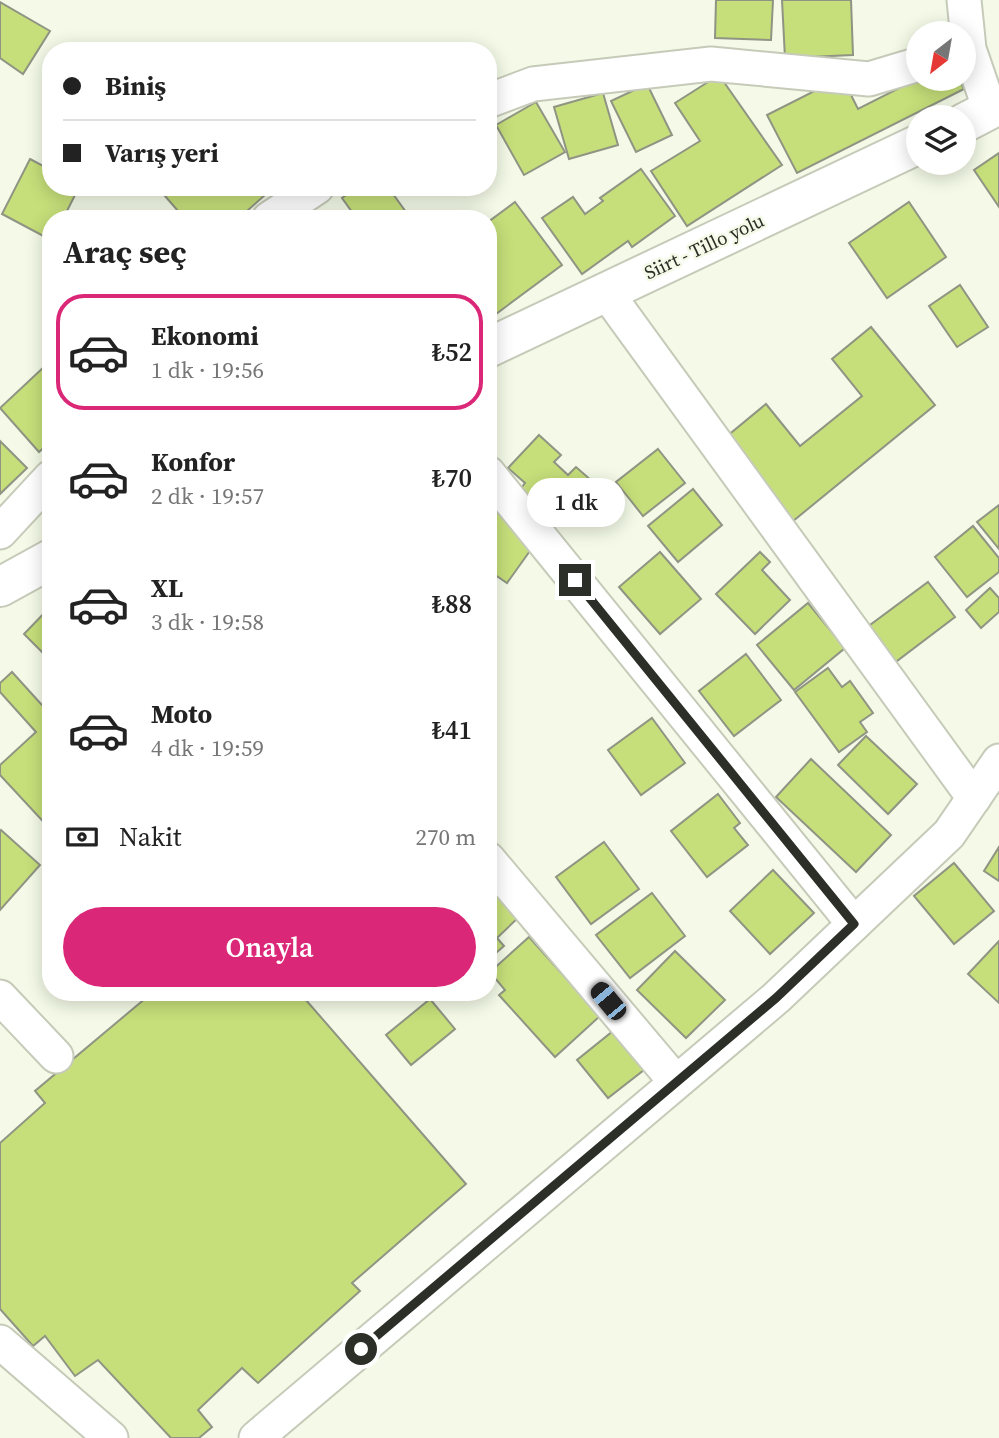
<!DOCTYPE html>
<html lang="tr">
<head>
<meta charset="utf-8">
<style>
  :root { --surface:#fff; --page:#f2f2f2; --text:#222; --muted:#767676; --line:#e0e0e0; --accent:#db2777 }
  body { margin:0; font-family:"Source Serif 4",serif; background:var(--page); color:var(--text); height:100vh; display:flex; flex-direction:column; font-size:26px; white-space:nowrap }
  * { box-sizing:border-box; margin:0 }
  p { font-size:23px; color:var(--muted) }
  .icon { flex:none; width:38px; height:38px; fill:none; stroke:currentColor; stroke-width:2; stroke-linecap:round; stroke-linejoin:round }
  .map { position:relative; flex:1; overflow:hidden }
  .panel { position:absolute; left:42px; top:210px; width:455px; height:791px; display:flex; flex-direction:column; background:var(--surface); border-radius:28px; box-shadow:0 4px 18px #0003 }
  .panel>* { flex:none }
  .guide { position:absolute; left:42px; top:42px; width:455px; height:154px; border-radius:28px; box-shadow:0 4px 18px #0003; display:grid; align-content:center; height:154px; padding:0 21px; background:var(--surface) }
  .needle { width:46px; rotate:211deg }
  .buttons { position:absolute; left:906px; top:21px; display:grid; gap:14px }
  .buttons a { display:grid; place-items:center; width:70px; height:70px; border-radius:50%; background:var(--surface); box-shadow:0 4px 18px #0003; font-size:35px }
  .end { position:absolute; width:32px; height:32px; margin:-16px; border:9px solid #2c2f27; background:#fff; box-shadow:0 0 0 4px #fff }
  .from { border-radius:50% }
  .bubble { position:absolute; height:49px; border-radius:24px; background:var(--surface); box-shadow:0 4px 18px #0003; font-size:23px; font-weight:600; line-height:49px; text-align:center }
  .car { position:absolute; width:21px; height:42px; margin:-21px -10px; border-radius:9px; box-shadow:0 0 5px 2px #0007; background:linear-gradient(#222 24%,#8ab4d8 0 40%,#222 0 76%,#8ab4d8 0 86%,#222 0) }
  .guide b { display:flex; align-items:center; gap:24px; height:66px; font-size:26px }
  .guide b+b { border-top:2px solid var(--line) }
  .guide i { width:18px; height:18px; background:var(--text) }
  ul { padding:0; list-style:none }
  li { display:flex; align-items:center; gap:21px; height:116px; margin:0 14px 10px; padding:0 7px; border:4px solid transparent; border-radius:28px }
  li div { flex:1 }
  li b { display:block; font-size:26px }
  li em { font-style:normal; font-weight:600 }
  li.current { border-color:var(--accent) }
  li>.icon { width:63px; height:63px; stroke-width:1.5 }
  h2 { padding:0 21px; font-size:32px; line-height:84px }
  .pay { display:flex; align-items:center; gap:18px; height:77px; padding:0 21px; font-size:26px }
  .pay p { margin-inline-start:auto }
  .primary-button { display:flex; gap:14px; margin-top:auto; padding:14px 21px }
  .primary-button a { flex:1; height:80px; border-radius:42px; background:var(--accent); color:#fff; font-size:28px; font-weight:600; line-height:80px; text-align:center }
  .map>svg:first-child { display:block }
</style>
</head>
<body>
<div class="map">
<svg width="999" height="1438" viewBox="0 0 999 1438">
  <rect width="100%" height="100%" fill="#f4fae7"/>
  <g fill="#c6df7a" stroke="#8f9483" stroke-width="2">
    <polygon points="716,0 773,0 771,40 715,38"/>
    <polygon points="782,0 851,0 853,55 785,58"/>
    <polygon points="0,2 50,31 23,74 0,58"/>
    <polygon points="719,75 782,165 687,226 651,171 700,141 675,103"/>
    <polygon points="842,77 858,109 919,78 959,79 964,89 797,173 767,115"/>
    <polygon points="647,84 672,135 636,152 611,101"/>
    <polygon points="603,93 618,145 569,159 554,107"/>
    <polygon points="536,102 565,152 524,175 496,125"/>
    <polygon points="999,153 999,207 974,170"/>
    <polygon points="30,159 51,170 51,187 79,187 63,219 51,219 51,240 2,214"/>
    <polygon points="641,169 675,216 632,247 628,241 582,274 542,218 573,197 585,214 603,201 600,198"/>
    <polygon points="176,187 274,187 238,219 185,219 165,196"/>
    <polygon points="357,187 388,187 411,219 357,219 342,198"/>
    <polygon points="515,202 562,265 492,317 488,311 488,222"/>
    <polygon points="909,202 946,257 887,298 849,243"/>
    <polygon points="960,285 988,327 957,347 929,306"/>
    <polygon points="871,327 935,405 787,526 726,437 766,404 800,446 862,396 832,359"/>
    <polygon points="45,366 51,373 51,441 39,452 0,408"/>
    <polygon points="539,435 561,455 554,462 568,475 576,467 592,481 554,523 519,491 525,483 508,468"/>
    <polygon points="0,441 27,468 0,494"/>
    <polygon points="658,449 685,483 643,516 616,482"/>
    <polygon points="693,489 722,525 678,562 648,526"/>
    <polygon points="999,505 999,549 977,522"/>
    <polygon points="493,510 537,541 507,583 488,570 488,516"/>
    <polygon points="973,526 999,558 999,572 967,597 935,557"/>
    <polygon points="660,552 701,599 660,634 619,587"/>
    <polygon points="760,552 770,562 762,570 790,600 755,634 716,594"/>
    <polygon points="928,582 955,617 893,664 866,628"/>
    <polygon points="990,588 999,598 999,612 981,628 966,610"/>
    <polygon points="808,603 845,648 794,690 757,645"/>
    <polygon points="51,606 51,661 24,634"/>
    <polygon points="746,654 781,700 734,736 699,691"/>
    <polygon points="828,668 842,687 850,681 873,713 860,722 867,732 839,752 795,692"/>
    <polygon points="12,672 51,715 51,830 0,775 0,765 36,732 0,692 0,683"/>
    <polygon points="652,718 685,763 641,795 608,750"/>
    <polygon points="866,736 917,784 888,814 838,765"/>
    <polygon points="811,759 891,835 856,872 776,797"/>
    <polygon points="718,794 740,823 734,828 748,845 707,877 671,831"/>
    <polygon points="1,830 40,865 0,910 0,831"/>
    <polygon points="604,842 639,889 591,924 556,877"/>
    <polygon points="999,847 999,881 984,871"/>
    <polygon points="954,863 994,911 954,944 914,896"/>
    <polygon points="773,870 814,913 770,954 730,911"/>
    <polygon points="488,879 522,914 497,938 504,946 488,960"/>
    <polygon points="652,893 685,936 630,978 596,935"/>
    <polygon points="529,937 600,1016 555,1057 499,995 505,990 490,972"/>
    <polygon points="999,941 999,1003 968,974"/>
    <polygon points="675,951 725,1000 686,1038 637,990"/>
    <polygon points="153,992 177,992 183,998 189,992 299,992 466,1184 352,1283 360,1291 258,1383 242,1368 198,1410 212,1427 199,1438 171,1438 98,1360 75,1376 45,1336 33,1346 0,1309 0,1143 45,1103 35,1091"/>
    <polygon points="430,999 455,1029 411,1065 386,1035"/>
    <polygon points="618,1027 649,1066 608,1098 577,1060"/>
  </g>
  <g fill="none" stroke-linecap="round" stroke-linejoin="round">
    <defs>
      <g id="street">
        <polyline points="964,0 969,49 990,110"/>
        <polyline points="488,101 533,84 711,64 869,79 919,64"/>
        <polyline points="269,219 317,187"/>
        <polyline points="606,292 974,798"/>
        <polyline points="488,473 854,924"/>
        <polyline points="0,532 51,477"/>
        <polyline points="488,859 676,1082"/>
        <polyline points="0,997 56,1056"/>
        <polyline points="0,1342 111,1438"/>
        <polyline points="256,1438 776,998 949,834 999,761"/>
      </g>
      <g id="secondary">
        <polyline points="964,123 999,105"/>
        <polyline points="488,348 919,144"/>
        <polyline points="0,587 51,559"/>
      </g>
    </defs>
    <use href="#street" stroke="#c6cbb9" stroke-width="37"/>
    <use href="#secondary" stroke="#c6cbb9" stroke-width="42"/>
    <use href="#street" stroke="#fff" stroke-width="33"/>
    <use href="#secondary" stroke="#fff" stroke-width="38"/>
  </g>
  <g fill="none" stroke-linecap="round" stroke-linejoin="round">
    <polyline stroke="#2c2f27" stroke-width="9" points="361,1349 776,998 854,924 575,580"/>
  </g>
  <g text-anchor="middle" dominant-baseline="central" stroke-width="5" stroke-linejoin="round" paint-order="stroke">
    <g font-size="19" fill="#2c2f27" stroke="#f4fae7">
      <text transform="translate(704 246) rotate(-25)">Siirt - Tillo yolu</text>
    </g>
  </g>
</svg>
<div class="buttons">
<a><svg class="needle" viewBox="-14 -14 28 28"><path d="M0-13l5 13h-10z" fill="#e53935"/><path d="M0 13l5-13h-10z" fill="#767676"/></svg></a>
<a><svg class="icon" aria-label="layers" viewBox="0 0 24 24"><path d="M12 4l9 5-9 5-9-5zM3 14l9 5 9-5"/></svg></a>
</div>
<i class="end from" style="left:361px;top:1349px"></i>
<i class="end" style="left:575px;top:580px"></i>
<div class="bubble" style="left:527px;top:478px;width:98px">1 dk</div>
<i class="car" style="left:608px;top:1001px;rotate:320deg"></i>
<div class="guide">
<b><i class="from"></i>Biniş</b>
<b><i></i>Varış yeri</b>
</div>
<section class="panel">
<h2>Araç seç</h2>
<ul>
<li class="current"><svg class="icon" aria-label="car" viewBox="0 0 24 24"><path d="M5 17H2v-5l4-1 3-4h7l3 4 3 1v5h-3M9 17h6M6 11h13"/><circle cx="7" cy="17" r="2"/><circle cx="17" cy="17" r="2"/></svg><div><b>Ekonomi</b><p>1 dk · 19:56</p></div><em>₺52</em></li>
<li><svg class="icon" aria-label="car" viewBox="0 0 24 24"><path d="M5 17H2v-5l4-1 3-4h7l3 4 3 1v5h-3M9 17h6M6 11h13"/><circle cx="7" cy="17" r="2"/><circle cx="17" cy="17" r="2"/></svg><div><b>Konfor</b><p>2 dk · 19:57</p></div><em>₺70</em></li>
<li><svg class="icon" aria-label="car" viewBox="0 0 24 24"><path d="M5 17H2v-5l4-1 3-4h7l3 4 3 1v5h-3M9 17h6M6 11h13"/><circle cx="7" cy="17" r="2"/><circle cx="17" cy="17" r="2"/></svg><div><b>XL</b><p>3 dk · 19:58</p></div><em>₺88</em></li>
<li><svg class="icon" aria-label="car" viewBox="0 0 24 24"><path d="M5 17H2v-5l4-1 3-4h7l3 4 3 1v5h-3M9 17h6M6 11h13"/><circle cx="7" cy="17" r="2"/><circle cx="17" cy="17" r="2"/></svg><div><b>Moto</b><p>4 dk · 19:59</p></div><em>₺41</em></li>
</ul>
<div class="pay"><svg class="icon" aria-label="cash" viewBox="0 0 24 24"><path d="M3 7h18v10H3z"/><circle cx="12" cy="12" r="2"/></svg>Nakit<p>270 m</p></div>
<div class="primary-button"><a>Onayla</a></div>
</section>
</div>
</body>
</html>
